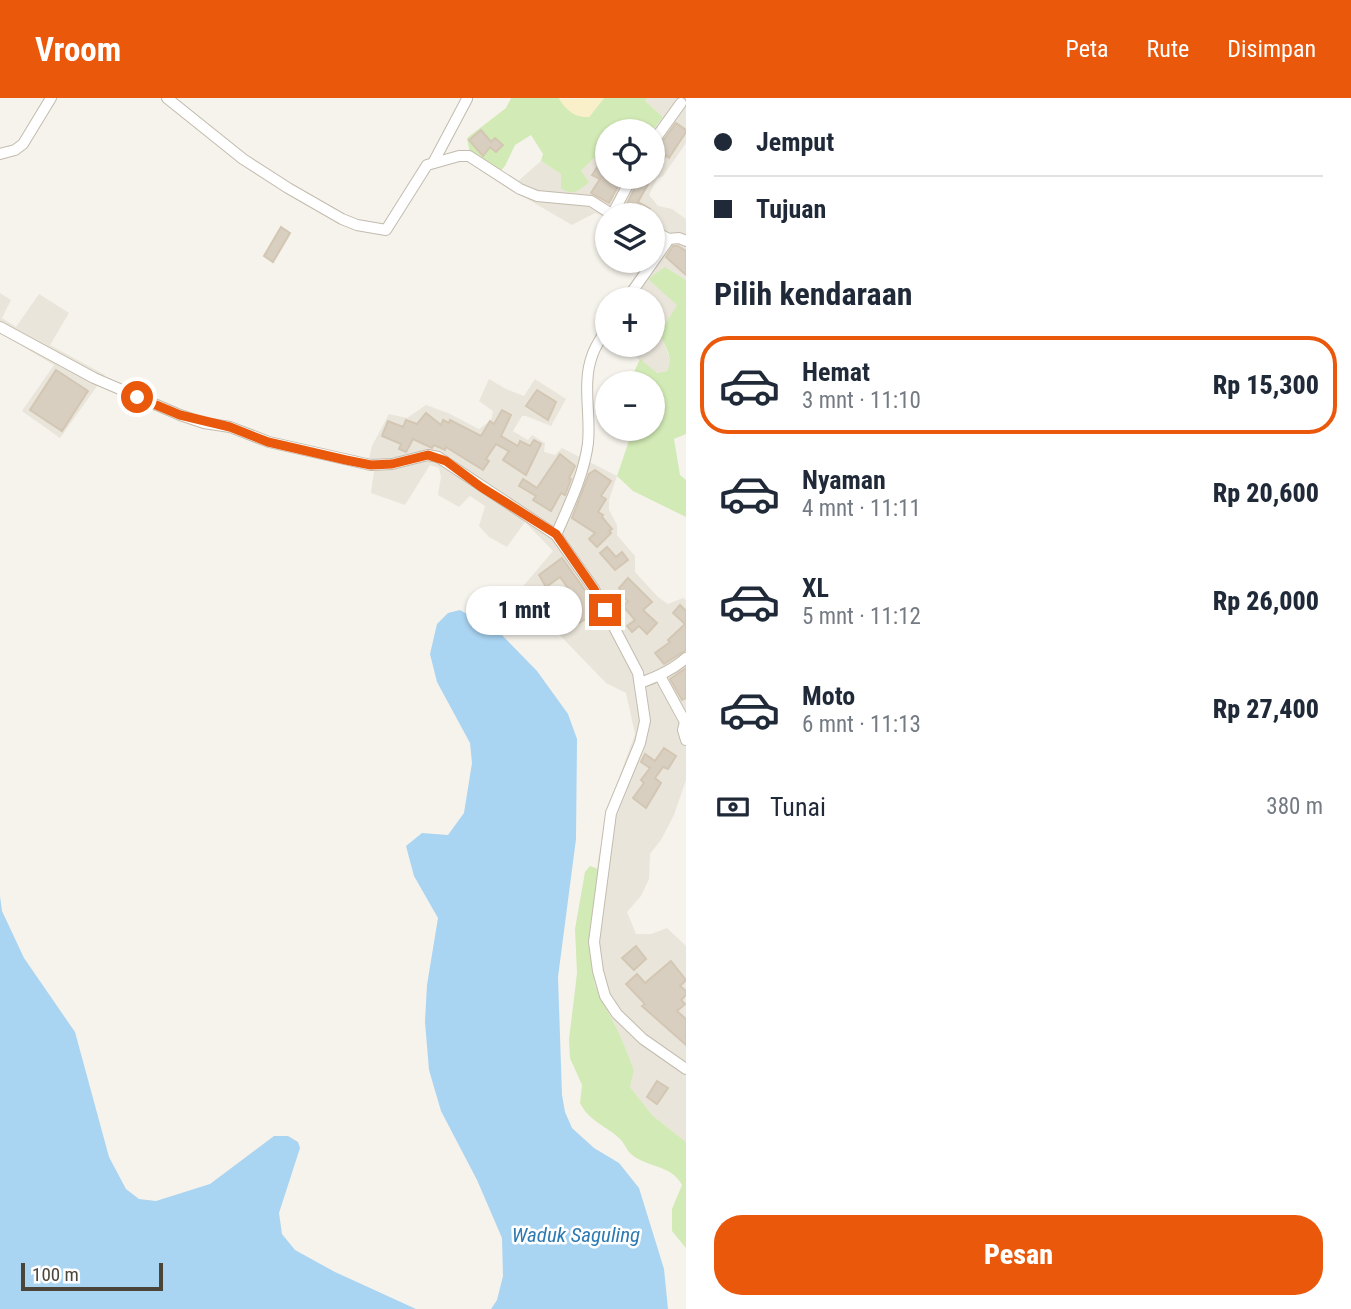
<!DOCTYPE html>
<html lang="id">
<head>
<meta charset="utf-8">
<style>
  :root { --surface:#fff; --page:#f2f2f3; --text:#1f2937; --muted:#747a83; --line:#e0e1e3; --accent:#ea580c }
  body { margin:0; font-family:"Roboto Condensed",sans-serif; background:var(--page); color:var(--text); height:100vh; display:flex; flex-direction:column; font-size:26px; white-space:nowrap }
  * { box-sizing:border-box; margin:0 }
  p { font-size:23px; color:var(--muted) }
  .icon { flex:none; width:38px; height:38px; fill:none; stroke:currentColor; stroke-width:2; stroke-linecap:round; stroke-linejoin:round }
  .map { position:relative; flex:1; overflow:hidden }
  .side { display:flex; flex-direction:column; background:var(--surface); width:665px }
  .side>* { flex:none }
  .top-card { display:grid; align-content:center; height:154px; padding:0 28px; background:var(--surface) }
  .buttons { position:absolute; left:595px; top:21px; display:grid; gap:14px }
  .buttons a { display:grid; place-items:center; width:70px; height:70px; border-radius:50%; background:var(--surface); box-shadow:0 2px 5px #0004; font-size:35px }
  .scale { position:absolute; left:21px; bottom:18px; width:142px; box-sizing:border-box; padding-left:7px; border:4px solid #4b4439; border-top:0; font-size:19px; line-height:24px; white-space:nowrap; color:#4b4439; -webkit-text-stroke:5px #fff; paint-order:stroke }
  .end { position:absolute; width:32px; height:32px; margin:-16px; border:9px solid #ea580c; background:#fff; box-shadow:0 0 0 4px #fff }
  .from { border-radius:50% }
  .bubble { position:absolute; height:49px; border-radius:24px; background:var(--surface); box-shadow:0 2px 5px #0004; font-size:23px; font-weight:800; line-height:49px; text-align:center }
  .top-card b { display:flex; align-items:center; gap:24px; height:66px; font-size:26px }
  .top-card b+b { border-top:2px solid var(--line) }
  .top-card i { width:18px; height:18px; background:var(--text) }
  ul { padding:0; list-style:none }
  li { display:flex; align-items:center; gap:21px; height:98px; margin:0 14px 10px; padding:0 14px; border:4px solid transparent; border-radius:28px }
  li div { flex:1 }
  li b { display:block; font-size:26px }
  li em { font-style:normal; font-weight:800 }
  li.selected { border-color:var(--accent) }
  li>.icon { width:63px; height:63px; stroke-width:1.5 }
  h2 { padding:0 28px; font-size:32px; line-height:84px }
  .pay { display:flex; align-items:center; gap:18px; height:77px; padding:0 28px; font-size:26px }
  .pay p { margin-inline-start:auto }
  .button { display:flex; gap:14px; margin-top:auto; padding:14px 28px }
  .button a { flex:1; height:80px; border-radius:28px; background:var(--accent); color:#fff; font-size:28px; font-weight:800; line-height:80px; text-align:center }
  header { display:flex; align-items:center; gap:42px; box-sizing:border-box; height:98px; padding:0 35px; background:var(--accent); color:#fff }
  header strong { font-size:33px }
  nav { display:flex; gap:38px; margin-inline-start:auto; font-size:24px }
  main { display:flex; flex:1; min-height:0 }
  .map>svg:first-child { display:block }
</style>
</head>
<body>
<header>
<strong>Vroom</strong>
<nav><a>Peta</a><a>Rute</a><a>Disimpan</a></nav>
</header>
<main>
<div class="map">
<svg width="686" height="1211" viewBox="0 0 686 1211">
  <rect width="100%" height="100%" fill="#f6f3ec"/>
  <g fill="#eae5da">
    <polygon points="647,0 686,0 686,45 663,78 657,81 649,97 658,108 672,111 686,121 686,182 665,169 677,207 660,234 671,265 667,273 656,275 621,247 653,247 653,201 620,201 639,172 631,163 653,163 653,117 607,117 607,120 595,115 572,127 517,95 517,84 541,63 561,76 581,73 603,51 607,53 607,79 653,79 652,33 663,19 645,3"/>
    <polygon points="0,195 11,202 2,220 16,229 39,196 69,215 50,247 105,277 60,340 22,313 54,267 0,235"/>
    <polygon points="489,281 506,291 524,298 535,281 566,301 551,328 526,318 522,318 513,333 528,342 532,337 545,345 544,354 555,357 562,350 617,378 609,402 609,412 617,427 617,437 635,458 635,474 658,499 668,506 683,500 686,502 686,682 674,717 661,742 650,756 649,781 641,798 627,814 636,836 651,836 667,830 686,848 686,1044 653,1018 630,989 634,972 620,937 595,888 590,842 598,762 611,702 635,636 626,595 606,585 546,523 522,522 508,506 553,453 525,424 507,449 489,439 479,428 485,408 470,398 459,409 438,397 441,379 439,370 430,367 405,407 371,395 374,373 366,373 372,348 389,316 407,320 426,307 448,315 479,331 491,322 493,313 479,303"/>
  </g>
  <g fill="#d2eab5">
    <path d="M511,0h48c8,12 15,19 30,19l15,-19h43l-2,3 18,16 -11,14h-45v20l-4,-2 -22,22 8,11c-9,8 -16,15 -28,6v-14l-20,-13 2,-7 -12,-19 -16,10 -10,21 -11,12 -24,-25 -3,-15 39,-30z"/>
    <path d="M665,169l21,13v154l-12,5 6,36 6,5v37l-53,-26 -16,-15 16,-47h20v-46h-24l11,-24 17,14 10,-2c8,-15 -4,-25 -7,-39l17,-27 -29,-26z"/>
    <path d="M590,768l8,3 -8,71 5,46 25,49 14,35 -4,17 23,29 33,26v106l-14,-17v-22l10,-24c-11,-21 -35,-17 -51,-31 -4,-3 -6,-10 -10,-14 -13,-14 -31,-17 -41,-37l2,-18 -12,-27 -1,-18 8,-67 -2,-44 10,-57z"/>
  </g>
  <path fill="#f9efc9" d="M604,0l-15,19c-15,0 -22,-6 -30,-18z"/>
  <g fill="#a9d4f2">
    <polygon points="460,512 502,537 537,573 568,616 577,641 576,741 558,879 562,997 565,1014 572,1030 594,1050 619,1065 639,1090 664,1171 668,1211 491,1211 497,1202 503,1178 502,1140 477,1082 441,1013 429,972 425,924 427,887 438,820 414,778 406,748 422,735 448,737 464,715 472,665 470,645 437,584 430,556 437,526 448,515"/>
    <polygon points="0,798 2,813 24,860 75,934 109,1059 126,1091 139,1101 156,1103 210,1086 274,1038 288,1038 298,1044 300,1050 279,1115 282,1136 295,1152 335,1174 416,1211 0,1211"/>
  </g>
  <g fill="#d8cfc1" stroke="#d3c7b4" stroke-width="2">
    <polygon points="676,25 686,32 686,34 669,60 666,57 653,80 653,56"/>
    <polygon points="481,32 491,44 495,40 503,47 496,54 490,49 483,58 469,42"/>
    <polygon points="607,54 607,79 623,79 609,105 591,95 600,81 592,77"/>
    <polygon points="640,79 652,79 638,104 650,111 647,117 633,117 624,112"/>
    <polygon points="281,129 290,135 273,164 264,158"/>
    <polygon points="673,148 678,148 686,153 686,177 666,159"/>
    <polygon points="56,272 88,293 62,333 30,312"/>
    <polygon points="537,292 556,304 548,322 526,308"/>
    <polygon points="502,312 511,317 501,338 518,348 520,343 530,348 534,342 541,346 526,377 503,362 509,353 496,346 486,361 489,363 483,372 446,349 445,352 434,347 432,350 413,341 406,354 399,351 401,346 382,338 388,323 403,329 406,322 417,326 426,315 441,327 443,322 449,325 450,322 481,338 490,323 494,326"/>
    <polygon points="560,356 575,368 569,380 571,381 565,397 561,395 551,413 533,402 536,398 519,388 523,381 537,390"/>
    <polygon points="595,372 611,383 601,398 606,401 598,414 603,417 602,419 612,431 609,433 611,435 597,449 589,441 595,435 572,420 589,376"/>
    <polygon points="607,449 616,459 622,454 628,462 615,472 600,455"/>
    <polygon points="562,460 587,495 598,516 591,522 589,519 574,528 566,516 580,507 560,479 546,489 539,477"/>
    <polygon points="628,480 652,504 643,512 657,525 647,536 639,528 632,534 627,528 635,522 623,508 628,503 620,496 622,494 619,490"/>
    <polygon points="680,507 686,513 686,552 664,566 655,555 670,544 668,542 685,526 673,515"/>
    <polygon points="686,570 686,600 682,602 670,581"/>
    <polygon points="664,650 676,658 668,671 663,669 655,680 661,685 646,710 633,700 644,685 641,682 650,670 641,664 645,656 655,663"/>
    <polygon points="636,848 646,861 634,872 622,860"/>
    <polygon points="671,863 686,882 680,888 686,893 686,897 681,902 685,906 677,913 686,921 686,947 642,908 645,906 626,886 637,876 645,885"/>
    <polygon points="657,983 668,990 657,1006 647,999"/>
  </g>
  <g fill="none" stroke-linecap="round" stroke-linejoin="round">
    <defs>
      <g id="minor">
        <polyline points="167,0 243,61 288,90 342,121 357,127 386,132 427,67 459,58 469,58 520,91 537,98 591,103 613,117"/>
        <polyline points="653,44 681,5"/>
        <polyline points="0,56 15,52 23,46 51,0"/>
        <polyline points="433,65 467,1"/>
        <polyline points="612,117 632,79"/>
        <polyline points="653,133 669,141 679,140 686,143"/>
        <polyline points="627,201 669,141"/>
        <polyline points="0,229 94,280 180,317 204,325 230,329 269,344 371,367 392,366 428,357 438,359 556,437 594,491 638,575 645,623 640,645 611,715 594,844 598,873 605,898 617,916 643,941 686,971"/>
        <path d="M556,437c13,-30 28,-60 32,-92 3,-28 -6,-60 4,-87 3,-10 10,-19 15,-28"/>
        <polyline points="660,578 685,624 683,632 686,642"/>
        <path d="M640,585c17,-6 33,-13 46,-25"/>
      </g>
    </defs>
    <use href="#minor" stroke="#c2bbae" stroke-width="12"/>
    <use href="#minor" stroke="#fff" stroke-width="10"/>
  </g>
  <g fill="none" stroke-linecap="round" stroke-linejoin="round">
    <polyline stroke="#ea580c" stroke-width="9" points="137,299 180,317 230,329 268,344 346,362 371,367 392,366 428,357 446,363 481,389 556,436 594,491 605,512"/>
  </g>
  <g text-anchor="middle" dominant-baseline="central" stroke-width="5" stroke-linejoin="round" paint-order="stroke">
    <g font-size="21" font-style="italic" fill="#2e7ab2" stroke="#fff">
      <text x="576" y="1137">Waduk Saguling</text>
    </g>
  </g>
</svg>
<div class="buttons">
<a><svg class="icon" aria-label="locate" viewBox="0 0 24 24"><circle cx="12" cy="12" r="6"/><path d="M12 2v4M12 18v4M2 12h4M18 12h4"/></svg></a>
<a><svg class="icon" aria-label="layers" viewBox="0 0 24 24"><path d="M12 4l9 5-9 5-9-5zM3 14l9 5 9-5"/></svg></a>
<a>+</a>
<a>−</a>
</div>
<div class="scale">100 m</div>
<i class="end from" style="left:137px;top:299px"></i>
<i class="end" style="left:605px;top:512px"></i>
<div class="bubble" style="left:466px;top:488px;width:116px">1 mnt</div>
</div>
<section class="side">
<div class="top-card">
<b><i class="from"></i>Jemput</b>
<b><i></i>Tujuan</b>
</div>
<h2>Pilih kendaraan</h2>
<ul>
<li class="selected"><svg class="icon" aria-label="car" viewBox="0 0 24 24"><path d="M5 17H2v-5l4-1 3-4h7l3 4 3 1v5h-3M9 17h6M6 11h13"/><circle cx="7" cy="17" r="2"/><circle cx="17" cy="17" r="2"/></svg><div><b>Hemat</b><p>3 mnt · 11:10</p></div><em>Rp 15,300</em></li>
<li><svg class="icon" aria-label="car" viewBox="0 0 24 24"><path d="M5 17H2v-5l4-1 3-4h7l3 4 3 1v5h-3M9 17h6M6 11h13"/><circle cx="7" cy="17" r="2"/><circle cx="17" cy="17" r="2"/></svg><div><b>Nyaman</b><p>4 mnt · 11:11</p></div><em>Rp 20,600</em></li>
<li><svg class="icon" aria-label="car" viewBox="0 0 24 24"><path d="M5 17H2v-5l4-1 3-4h7l3 4 3 1v5h-3M9 17h6M6 11h13"/><circle cx="7" cy="17" r="2"/><circle cx="17" cy="17" r="2"/></svg><div><b>XL</b><p>5 mnt · 11:12</p></div><em>Rp 26,000</em></li>
<li><svg class="icon" aria-label="car" viewBox="0 0 24 24"><path d="M5 17H2v-5l4-1 3-4h7l3 4 3 1v5h-3M9 17h6M6 11h13"/><circle cx="7" cy="17" r="2"/><circle cx="17" cy="17" r="2"/></svg><div><b>Moto</b><p>6 mnt · 11:13</p></div><em>Rp 27,400</em></li>
</ul>
<div class="pay"><svg class="icon" aria-label="cash" viewBox="0 0 24 24"><path d="M3 7h18v10H3z"/><circle cx="12" cy="12" r="2"/></svg>Tunai<p>380 m</p></div>
<div class="button"><a>Pesan</a></div>
</section>
</main>
</body>
</html>
